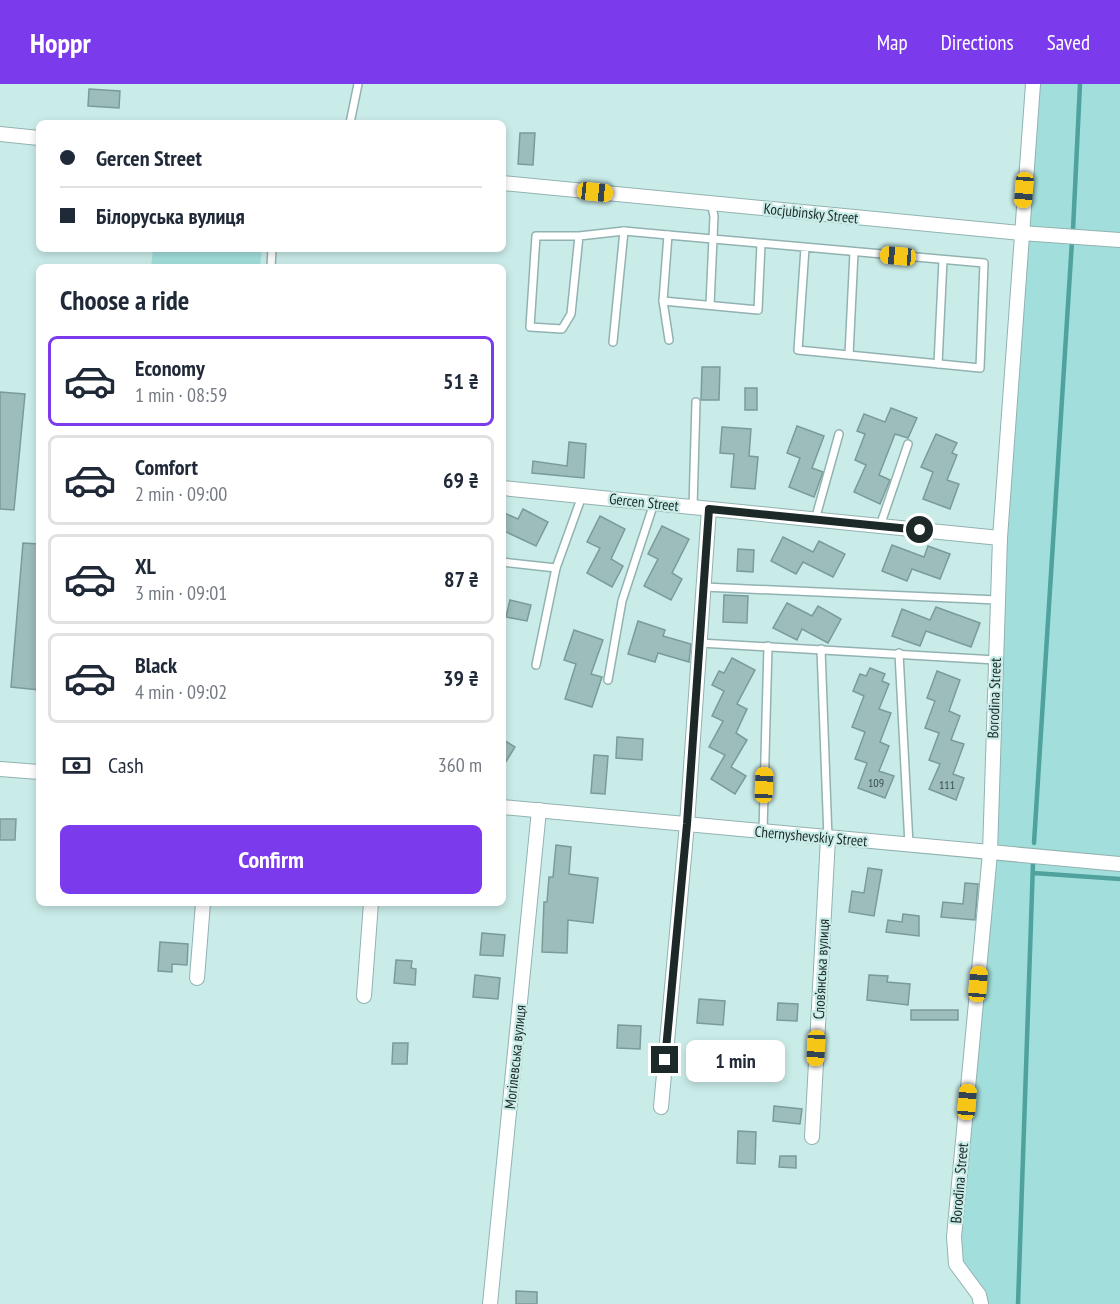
<!DOCTYPE html>
<html lang="en">
<head>
<meta charset="utf-8">
<style>
  :root { --surface:#fff; --page:#f6f6f7; --text:#1f2937; --muted:#747a83; --line:#e0e1e3; --accent:#7c3aed }
  body { margin:0; font-family:"PT Sans Narrow",sans-serif; background:var(--page); color:var(--text); height:100vh; display:flex; flex-direction:column; font-size:22px; white-space:nowrap }
  * { box-sizing:border-box; margin:0 }
  p { font-size:20px; color:var(--muted) }
  .icon { flex:none; width:33px; height:33px; fill:none; stroke:currentColor; stroke-width:2; stroke-linecap:round; stroke-linejoin:round }
  .map { position:relative; flex:1; overflow:hidden }
  .panel { position:absolute; left:36px; top:180px; width:470px; height:642px; display:flex; flex-direction:column; background:var(--surface); border-radius:9px; box-shadow:0 3px 9px #0003 }
  .panel>* { flex:none }
  .hud { position:absolute; left:36px; top:36px; width:470px; height:132px; border-radius:9px; box-shadow:0 3px 9px #0003; display:grid; align-content:center; height:132px; padding:0 24px; background:var(--surface) }
  .end { position:absolute; width:27px; height:27px; margin:-14px; border:8px solid #1c2928; background:#fff; box-shadow:0 0 0 3px #fff }
  .from { border-radius:50% }
  .bubble { position:absolute; height:42px; border-radius:9px; background:var(--surface); box-shadow:0 3px 9px #0003; font-size:20px; font-weight:700; line-height:42px; text-align:center }
  .car { position:absolute; width:18px; height:36px; margin:-18px -9px; border-radius:8px; box-shadow:0 0 4px 2px #0007; background:linear-gradient(#f5c518 24%,#345 0 40%,#f5c518 0 76%,#345 0 86%,#f5c518 0) }
  .hud b { display:flex; align-items:center; gap:21px; height:57px; font-size:22px }
  .hud b+b { border-top:2px solid var(--line) }
  .hud i { width:15px; height:15px; background:var(--text) }
  ul { padding:0; list-style:none }
  li { display:flex; align-items:center; gap:18px; height:90px; margin:0 12px 9px; padding:0 12px; border:3px solid var(--line); border-radius:9px }
  li div { flex:1 }
  li b { display:block; font-size:22px }
  li em { font-style:normal; font-weight:700 }
  li.selected { border-color:var(--accent) }
  li>.icon { width:54px; height:54px; stroke-width:1.5 }
  h2 { padding:0 24px; font-size:27px; line-height:72px }
  .pay { display:flex; align-items:center; gap:15px; height:66px; padding:0 24px; font-size:22px }
  .pay p { margin-inline-start:auto }
  .button { display:flex; gap:12px; margin-top:auto; padding:12px 24px }
  .button a { flex:1; height:69px; border-radius:9px; background:var(--accent); color:#fff; font-size:24px; font-weight:700; line-height:69px; text-align:center }
  header { display:flex; align-items:center; gap:36px; box-sizing:border-box; height:84px; padding:0 30px; background:var(--accent); color:#fff }
  header strong { font-size:28px }
  nav { display:flex; gap:33px; margin-inline-start:auto; font-size:21px }
  .map>svg:first-child { display:block }
</style>
</head>
<body>
<header>
<strong>Hoppr</strong>
<nav><a>Map</a><a>Directions</a><a>Saved</a></nav>
</header>
<div class="map">
<svg width="1120" height="1220" viewBox="0 0 1120 1220">
  <rect width="100%" height="100%" fill="#caece9"/>
  <g fill="#a2dfdc">
    <polygon points="1033,0 1120,0 1120,1220 980,1220 956,1180 975,944 1000,454"/>
    <polygon points="153,165 262,165 260,183 151,183"/>
  </g>
  <g fill="none" stroke-linecap="round" stroke-linejoin="round">
    <g stroke="#4fa29e" stroke-width="4.5">
      <polyline points="1073,146 1080,0"/>
      <polyline points="1034,759 1072,157"/>
      <polyline points="1033,789 1120,795"/>
      <polyline points="1018,1220 1033,779"/>
    </g>
  </g>
  <g fill="#9cbdbb" stroke="#7b9b99" stroke-width="1.5">
    <polygon points="89,5 120,7 119,24 88,22"/>
    <polygon points="520,49 535,49 533,81 518,80"/>
    <polygon points="702,283 720,283 719,316 701,316"/>
    <rect x="745" y="304" width="12" height="22"/>
    <polygon points="0,308 25,310 14,426 0,425"/>
    <polygon points="891,324 917,334 908,354 895,350 879,391 890,396 880,420 854,408 866,381 855,376 865,350 857,347 864,330 885,338"/>
    <polygon points="797,342 824,352 812,384 823,388 814,413 789,403 800,374 787,369"/>
    <polygon points="722,343 751,345 749,372 758,373 755,405 731,403 734,370 720,369"/>
    <polygon points="936,350 957,359 952,369 957,371 947,396 959,400 950,425 923,415 933,388 921,383"/>
    <polygon points="569,358 586,360 584,394 532,389 533,377 567,382"/>
    <polygon points="523,425 548,438 536,462 502,446 502,428 518,435"/>
    <polygon points="600,432 625,445 611,475 623,482 612,503 587,489 600,464 587,458"/>
    <polygon points="662,442 689,455 672,489 682,495 671,516 644,502 658,475 648,470"/>
    <polygon points="783,453 813,468 819,457 845,470 833,493 803,478 796,490 771,477"/>
    <polygon points="23,459 39,460 39,606 11,603"/>
    <polygon points="892,461 924,473 928,462 950,470 940,495 912,485 907,497 882,487"/>
    <polygon points="738,465 754,466 753,488 737,487"/>
    <polygon points="724,511 748,512 747,539 723,538"/>
    <polygon points="510,516 531,521 527,537 506,533"/>
    <polygon points="787,519 812,532 818,522 841,535 828,559 802,545 797,556 773,544"/>
    <polygon points="936,523 980,539 971,563 926,547 920,562 892,552 902,525 930,536"/>
    <polygon points="638,537 665,546 663,552 691,560 689,578 658,569 655,578 628,570"/>
    <polygon points="574,546 603,556 591,590 602,593 592,623 565,615 576,580 564,576"/>
    <polygon points="732,574 755,586 737,620 747,625 736,649 747,656 731,683 746,692 735,710 711,695 725,671 709,663 723,637 712,632 724,607 712,601 719,587 724,589"/>
    <polygon points="870,584 885,590 882,597 889,600 879,625 891,629 880,658 889,662 879,687 894,692 885,714 858,704 867,679 855,675 865,648 852,643 864,612 853,607 860,590 866,592"/>
    <polygon points="937,587 960,596 949,627 960,632 951,656 964,660 953,690 964,694 956,716 929,705 940,680 929,676 939,649 925,644 935,617 927,614"/>
    <polygon points="617,653 643,655 642,676 616,674"/>
    <polygon points="502,655 515,663 502,684"/>
    <polygon points="594,671 608,672 605,710 591,709"/>
    <polygon points="0,735 16,735 15,756 0,756"/>
    <polygon points="556,761 571,763 569,790 598,794 593,839 568,836 567,869 542,868 544,818 547,818 549,793 553,793"/>
    <polygon points="868,784 882,786 874,832 849,828 852,807 864,809"/>
    <polygon points="965,799 978,800 975,836 941,833 943,818 963,820"/>
    <polygon points="903,830 919,832 919,852 886,848 888,836 902,838"/>
    <polygon points="482,849 505,851 503,872 480,871"/>
    <polygon points="160,858 188,860 187,881 172,880 172,888 158,887"/>
    <polygon points="396,876 412,877 411,884 416,885 415,901 394,899"/>
    <polygon points="475,891 500,894 498,915 473,913"/>
    <polygon points="869,891 888,892 887,898 910,900 908,921 867,916"/>
    <polygon points="699,915 725,917 723,941 697,939"/>
    <polygon points="778,919 798,920 797,937 777,936"/>
    <rect x="911" y="926" width="47" height="10"/>
    <polygon points="618,941 641,942 640,965 617,964"/>
    <polygon points="393,959 408,959 407,980 392,980"/>
    <polygon points="774,1022 802,1025 800,1040 773,1037"/>
    <polygon points="738,1047 756,1048 755,1080 737,1079"/>
    <polygon points="780,1072 796,1072 796,1084 779,1083"/>
    <polygon points="516,1207 537,1208 537,1220 516,1220"/>
  </g>
  <g fill="none" stroke-linecap="round" stroke-linejoin="round">
    <defs>
      <g id="lane">
        <polyline points="350,39 358,0"/>
        <polyline points="668,151 663,217 669,256"/>
        <polyline points="579,152 571,230 562,245 530,243 536,152 579,152 624,147 668,151 984,179 980,284 798,266 805,164"/>
        <polyline points="271,183 272,165"/>
        <polyline points="663,217 758,226 761,160"/>
        <polyline points="710,221 714,132 711,119"/>
        <polyline points="613,258 624,147"/>
        <polyline points="849,271 854,168"/>
        <polyline points="938,280 943,176"/>
        <polyline points="693,423 696,318"/>
        <polyline points="815,436 839,350"/>
        <polyline points="880,442 908,360"/>
        <polyline points="502,478 556,484 582,412"/>
        <polyline points="704,503 997,516"/>
        <polyline points="700,559 996,576"/>
        <polyline points="821,565 828,754"/>
        <polyline points="899,569 909,761"/>
        <polyline points="536,581 556,484"/>
        <polyline points="608,596 622,517 654,419"/>
        <polyline points="763,747 768,562"/>
      </g>
      <g id="street">
        <polyline points="0,50 39,54"/>
        <polyline points="502,99 1021,149 1120,156"/>
        <polyline points="502,404 1000,454"/>
        <polyline points="0,685 39,688"/>
        <polyline points="502,723 1120,780"/>
        <polyline points="197,894 203,819"/>
        <polyline points="364,912 371,819"/>
        <polyline points="661,1023 687,740 709,425"/>
        <polyline points="812,1053 828,754"/>
        <polyline points="490,1220 539,726"/>
        <polyline points="981,1220 979,1211 956,1180 954,1153 990,769 1000,454 1033,0"/>
      </g>
    </defs>
    <use href="#lane" stroke="#92b2b1" stroke-width="10"/>
    <use href="#street" stroke="#92b2b1" stroke-width="16"/>
    <use href="#lane" stroke="#fff" stroke-width="7"/>
    <use href="#street" stroke="#fff" stroke-width="14"/>
  </g>
  <g fill="none" stroke-linecap="round" stroke-linejoin="round">
    <polyline stroke="#1c2928" stroke-width="8" points="665,976 687,740 709,425 920,446"/>
  </g>
  <g text-anchor="middle" dominant-baseline="central" stroke-width="4.5" stroke-linejoin="round" paint-order="stroke">
    <g font-size="12" fill="#3c4e4d">
      <text x="876" y="698">109</text>
      <text x="947" y="700">111</text>
    </g>
    <g font-size="15" fill="#1c2928" stroke="#caece9">
      <text transform="translate(811 129) rotate(6)">Kocjubinsky Street</text>
      <text transform="translate(644 418) rotate(6)">Gercen Street</text>
      <text transform="translate(994 614) rotate(-88)">Borodina Street</text>
      <text transform="translate(811 752) rotate(5)">Chernyshevskiy Street</text>
      <text transform="translate(821 885) rotate(-87)">Слов’янська вулиця</text>
      <text transform="translate(515 973) rotate(-84)">Могілевська вулиця</text>
      <text transform="translate(959 1099) rotate(-85)">Borodina Street</text>
    </g>
  </g>
</svg>
<i class="end from" style="left:920px;top:446px"></i>
<i class="end" style="left:665px;top:976px"></i>
<div class="bubble" style="left:686px;top:956px;width:99px">1 min</div>
<i class="car" style="left:1024px;top:106px;rotate:185deg"></i>
<i class="car" style="left:595px;top:108px;rotate:96deg"></i>
<i class="car" style="left:898px;top:172px;rotate:275deg"></i>
<i class="car" style="left:764px;top:701px;rotate:2deg"></i>
<i class="car" style="left:978px;top:900px;rotate:5deg"></i>
<i class="car" style="left:816px;top:964px;rotate:183deg"></i>
<i class="car" style="left:967px;top:1018px;rotate:5deg"></i>
<div class="hud">
<b><i class="from"></i>Gercen Street</b>
<b><i></i>Білоруська вулиця</b>
</div>
<section class="panel">
<h2>Choose a ride</h2>
<ul>
<li class="selected"><svg class="icon" aria-label="car" viewBox="0 0 24 24"><path d="M5 17H2v-5l4-1 3-4h7l3 4 3 1v5h-3M9 17h6M6 11h13"/><circle cx="7" cy="17" r="2"/><circle cx="17" cy="17" r="2"/></svg><div><b>Economy</b><p>1 min · 08:59</p></div><em>51 ₴</em></li>
<li><svg class="icon" aria-label="car" viewBox="0 0 24 24"><path d="M5 17H2v-5l4-1 3-4h7l3 4 3 1v5h-3M9 17h6M6 11h13"/><circle cx="7" cy="17" r="2"/><circle cx="17" cy="17" r="2"/></svg><div><b>Comfort</b><p>2 min · 09:00</p></div><em>69 ₴</em></li>
<li><svg class="icon" aria-label="car" viewBox="0 0 24 24"><path d="M5 17H2v-5l4-1 3-4h7l3 4 3 1v5h-3M9 17h6M6 11h13"/><circle cx="7" cy="17" r="2"/><circle cx="17" cy="17" r="2"/></svg><div><b>XL</b><p>3 min · 09:01</p></div><em>87 ₴</em></li>
<li><svg class="icon" aria-label="car" viewBox="0 0 24 24"><path d="M5 17H2v-5l4-1 3-4h7l3 4 3 1v5h-3M9 17h6M6 11h13"/><circle cx="7" cy="17" r="2"/><circle cx="17" cy="17" r="2"/></svg><div><b>Black</b><p>4 min · 09:02</p></div><em>39 ₴</em></li>
</ul>
<div class="pay"><svg class="icon" aria-label="cash" viewBox="0 0 24 24"><path d="M3 7h18v10H3z"/><circle cx="12" cy="12" r="2"/></svg>Cash<p>360 m</p></div>
<div class="button"><a>Confirm</a></div>
</section>
</div>
</body>
</html>
